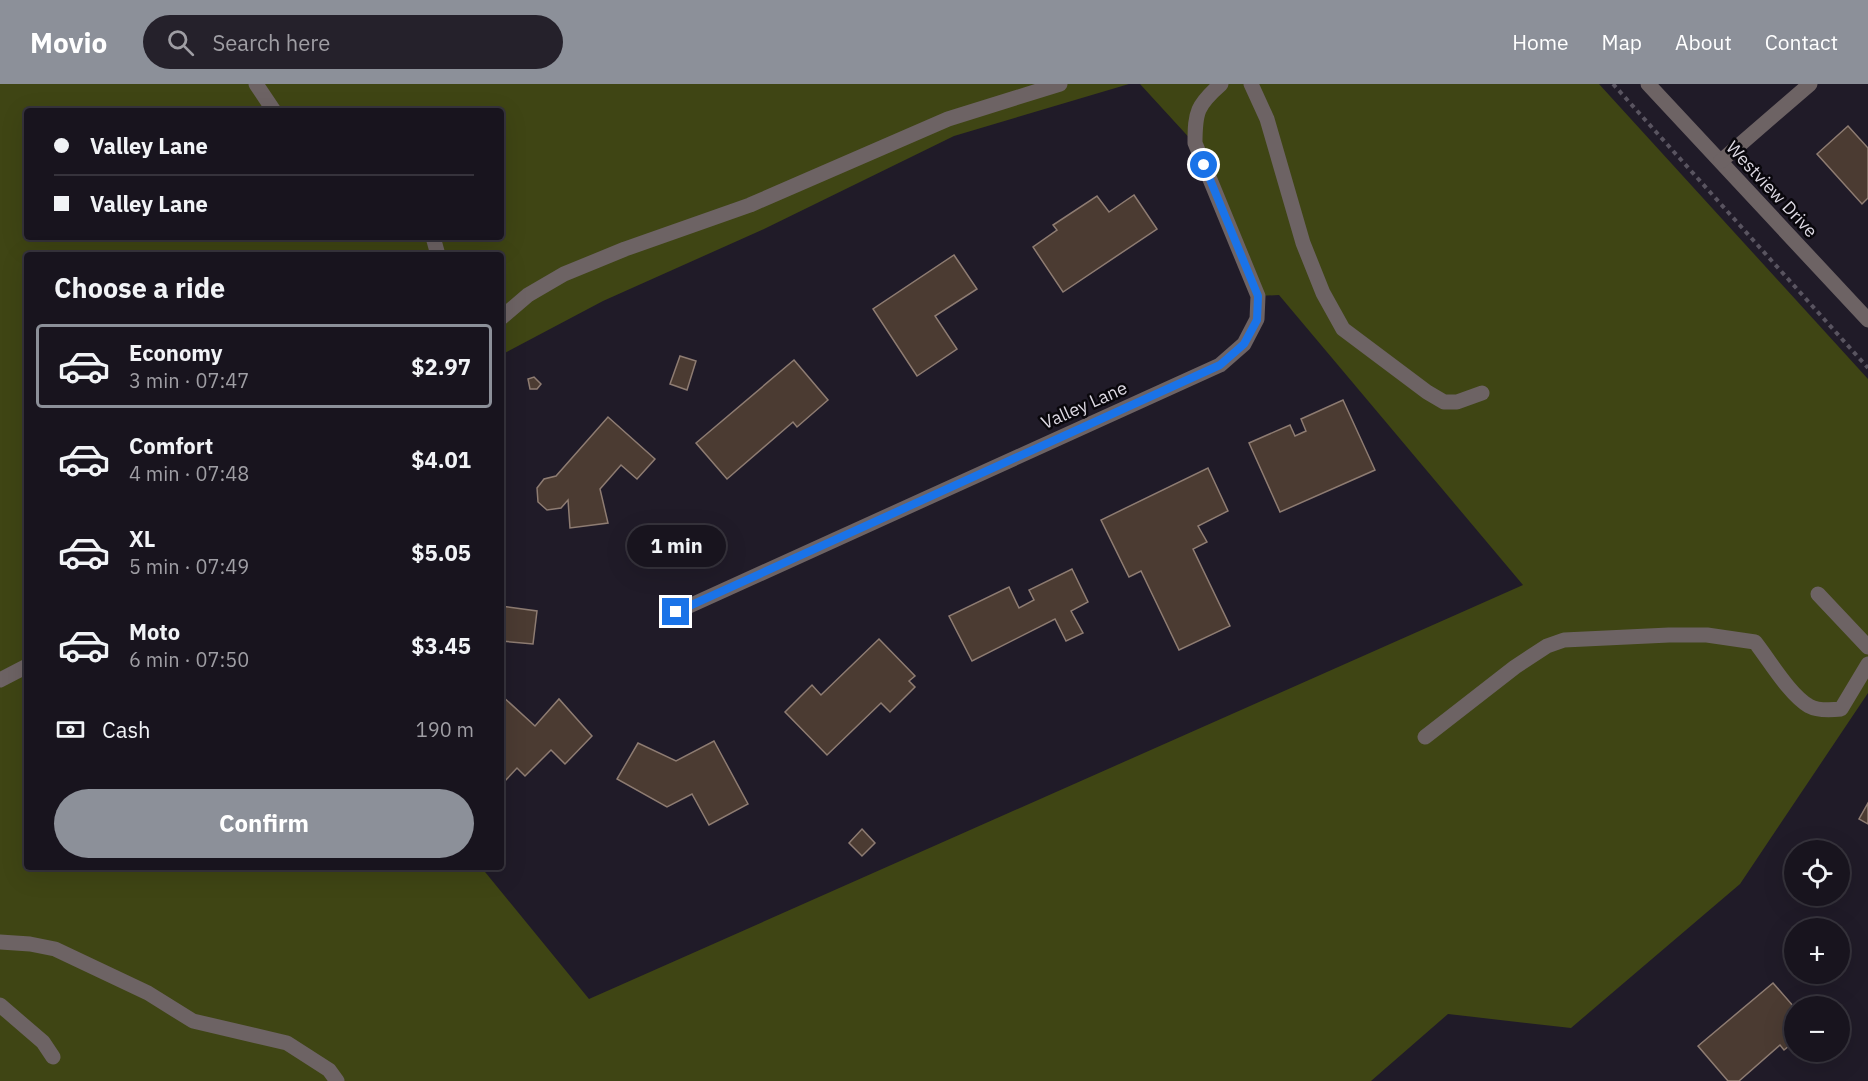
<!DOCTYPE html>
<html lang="en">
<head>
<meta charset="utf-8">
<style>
  :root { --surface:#18141e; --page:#25212b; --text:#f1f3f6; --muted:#9f9ea4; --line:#36333c; --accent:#8c9099 }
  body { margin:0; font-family:"IBM Plex Sans",sans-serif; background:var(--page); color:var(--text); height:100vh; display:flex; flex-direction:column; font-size:22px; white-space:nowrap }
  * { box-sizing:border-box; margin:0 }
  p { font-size:20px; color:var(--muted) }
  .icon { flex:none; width:33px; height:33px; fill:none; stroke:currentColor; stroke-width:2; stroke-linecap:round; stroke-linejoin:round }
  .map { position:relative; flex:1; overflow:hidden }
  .drawer { position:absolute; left:24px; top:168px; width:480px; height:618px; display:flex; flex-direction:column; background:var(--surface); border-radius:6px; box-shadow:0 6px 24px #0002,0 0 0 2px var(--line) }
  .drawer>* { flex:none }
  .banner { position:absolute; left:24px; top:24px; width:480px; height:132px; border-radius:6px; box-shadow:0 6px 24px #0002,0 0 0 2px var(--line); display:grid; align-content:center; height:132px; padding:0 30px; background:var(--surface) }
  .fabs { position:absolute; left:1784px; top:756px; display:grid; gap:12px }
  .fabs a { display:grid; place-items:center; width:66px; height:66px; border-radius:50%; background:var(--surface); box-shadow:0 6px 24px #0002,0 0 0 2px var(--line); font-size:30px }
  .end { position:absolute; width:27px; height:27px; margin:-14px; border:8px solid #1a73e8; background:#fff; box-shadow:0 0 0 3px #fff }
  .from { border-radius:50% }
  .bubble { position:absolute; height:42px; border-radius:21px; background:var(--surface); box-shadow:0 6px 24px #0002,0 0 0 2px var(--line); font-size:20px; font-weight:800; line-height:42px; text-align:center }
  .banner b { display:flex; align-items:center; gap:21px; height:57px; font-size:22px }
  .banner b+b { border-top:2px solid var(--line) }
  .banner i { width:15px; height:15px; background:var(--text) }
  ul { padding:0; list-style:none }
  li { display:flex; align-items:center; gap:18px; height:84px; margin:0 12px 9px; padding:0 18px; border:3px solid transparent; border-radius:6px }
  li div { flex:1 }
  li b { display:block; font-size:22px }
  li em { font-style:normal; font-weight:800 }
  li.active { border-color:var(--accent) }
  li>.icon { width:54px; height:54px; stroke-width:1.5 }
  h2 { padding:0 30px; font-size:27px; line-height:72px }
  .pay { display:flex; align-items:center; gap:15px; height:66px; padding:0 30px; font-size:22px }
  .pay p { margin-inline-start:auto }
  .cta { display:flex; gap:12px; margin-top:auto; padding:12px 30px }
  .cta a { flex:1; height:69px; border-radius:36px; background:var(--accent); color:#fff; font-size:24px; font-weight:800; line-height:69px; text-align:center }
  header { display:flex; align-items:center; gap:36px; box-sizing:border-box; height:84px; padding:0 30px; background:var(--accent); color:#fff }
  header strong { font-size:28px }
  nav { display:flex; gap:33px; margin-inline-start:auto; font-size:21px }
  .search { width:420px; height:54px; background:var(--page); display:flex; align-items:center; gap:15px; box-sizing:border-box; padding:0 21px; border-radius:33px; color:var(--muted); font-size:22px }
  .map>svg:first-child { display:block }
</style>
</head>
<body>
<header>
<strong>Movio</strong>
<div class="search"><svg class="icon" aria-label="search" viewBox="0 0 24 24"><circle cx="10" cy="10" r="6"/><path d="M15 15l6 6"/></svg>Search here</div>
<nav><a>Home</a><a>Map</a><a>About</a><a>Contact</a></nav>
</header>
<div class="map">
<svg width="1868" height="997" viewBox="0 0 1868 997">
  <rect width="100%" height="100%" fill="#201b28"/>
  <path fill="#3f4514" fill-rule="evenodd" d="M0,0h1129l-175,52 -190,93 -161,72 -102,54v-100h-474v612h454l108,132 934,-414 -244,-290 -21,1 -63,-152 -55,-60h459l269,295v314l-128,191 -169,144 -123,-14 -77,67h-1371zM27,27h474v126h-474z"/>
  <g fill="#4b3b32" stroke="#8e7c72" stroke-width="1.5">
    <polygon points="1848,42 1868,64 1868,114 1862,120 1817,70"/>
    <polygon points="1134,111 1157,145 1063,208 1033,163 1057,146 1053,141 1097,112 1109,128"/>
    <polygon points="954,171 977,205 935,232 957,265 917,292 873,225"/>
    <polygon points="680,272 696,277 687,306 670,300"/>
    <polygon points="794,276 828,316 797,343 793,338 727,395 696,359"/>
    <polygon points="534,293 541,300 537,305 530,305 528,295"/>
    <polygon points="1343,316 1375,386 1280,428 1249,359 1290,341 1295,352 1306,347 1301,335"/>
    <polygon points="608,333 655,375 637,395 621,381 600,405 608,439 570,444 568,416 561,424 547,426 538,418 537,404 544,395 556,392"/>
    <polygon points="1208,384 1228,427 1198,442 1207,458 1193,465 1230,542 1179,566 1141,487 1129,493 1101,436"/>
    <polygon points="1072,485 1088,518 1071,527 1083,549 1066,557 1055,535 972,577 949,532 1009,503 1019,524 1034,516 1029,506"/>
    <polygon points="501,522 537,527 533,560 501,557"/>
    <polygon points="879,555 915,592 909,597 915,603 890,628 881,619 827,671 785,628 812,601 821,611"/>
    <polygon points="501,611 535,642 559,615 592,652 565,680 551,666 525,692 517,684 504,698 501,698"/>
    <polygon points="714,657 748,720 709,741 692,710 667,723 617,695 638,659 676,677"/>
    <polygon points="1868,719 1868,740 1859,735"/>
    <polygon points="862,745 875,759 862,772 849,759"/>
    <polygon points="1773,899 1794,923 1794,958 1784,966 1780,961 1739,997 1728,997 1698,962"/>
  </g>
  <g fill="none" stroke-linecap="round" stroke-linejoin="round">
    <polyline stroke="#595460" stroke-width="4" stroke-dasharray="4.5 4.5" stroke-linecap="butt" points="1613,0 1868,284"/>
    <g stroke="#6d6364" stroke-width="15">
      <polyline points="256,0 274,27"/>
      <polyline points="1251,0 1267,35 1303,159 1323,209 1343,245 1427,308 1444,318 1457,318 1482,309"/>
      <polyline points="1648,0 1868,236"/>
      <polyline points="1721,77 1810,0"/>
      <polyline points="433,153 438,171"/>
      <polyline points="501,234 528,211 564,190 625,165 750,121 948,35 1060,0"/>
      <polyline points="1818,510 1868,563"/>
      <path d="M676,528l544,-247 24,-21 13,-25 1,-23 -63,-153c0,-31 2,-38 26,-59"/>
      <polyline points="0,596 27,582"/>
      <path d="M1425,653l90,-70 32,-21 17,-6 105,-5h38l48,7c15,19 34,52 54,64 9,5 23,4 32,3l27,-45"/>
      <polyline points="0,858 30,860 55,865 148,909 193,937 287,959 329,986 337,997"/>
      <polyline points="0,921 43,958 53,973"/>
    </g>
  </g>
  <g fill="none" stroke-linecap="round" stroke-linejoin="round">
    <polyline stroke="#1a73e8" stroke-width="8" points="676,528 1220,281 1244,260 1257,236 1258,212 1204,81"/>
  </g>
  <g text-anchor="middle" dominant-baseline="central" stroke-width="5" stroke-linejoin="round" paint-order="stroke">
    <g font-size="18" fill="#dcd8e2" stroke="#09070c">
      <text transform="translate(1772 105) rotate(47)">Westview Drive</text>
      <text transform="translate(1084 321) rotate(-24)">Valley Lane</text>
    </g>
  </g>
</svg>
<div class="fabs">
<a><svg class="icon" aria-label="locate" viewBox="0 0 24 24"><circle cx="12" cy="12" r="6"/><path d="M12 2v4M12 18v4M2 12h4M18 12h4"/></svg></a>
<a>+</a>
<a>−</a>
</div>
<i class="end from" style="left:1204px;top:81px"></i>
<i class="end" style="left:676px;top:528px"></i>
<div class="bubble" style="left:627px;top:441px;width:99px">1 min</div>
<div class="banner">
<b><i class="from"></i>Valley Lane</b>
<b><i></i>Valley Lane</b>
</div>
<section class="drawer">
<h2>Choose a ride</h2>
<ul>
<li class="active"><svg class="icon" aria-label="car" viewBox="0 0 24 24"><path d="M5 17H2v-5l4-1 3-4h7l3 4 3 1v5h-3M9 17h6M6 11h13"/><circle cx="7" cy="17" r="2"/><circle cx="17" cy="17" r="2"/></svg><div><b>Economy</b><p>3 min · 07:47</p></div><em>$2.97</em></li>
<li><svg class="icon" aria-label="car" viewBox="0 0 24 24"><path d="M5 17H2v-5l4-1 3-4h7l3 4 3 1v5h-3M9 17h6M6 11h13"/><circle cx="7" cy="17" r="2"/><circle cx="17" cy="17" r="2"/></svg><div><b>Comfort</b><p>4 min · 07:48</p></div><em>$4.01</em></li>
<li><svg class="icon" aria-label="car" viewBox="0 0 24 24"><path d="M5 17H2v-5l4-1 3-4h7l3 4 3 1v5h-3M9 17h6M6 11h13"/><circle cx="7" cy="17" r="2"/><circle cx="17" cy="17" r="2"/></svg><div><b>XL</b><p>5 min · 07:49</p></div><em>$5.05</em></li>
<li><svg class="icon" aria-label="car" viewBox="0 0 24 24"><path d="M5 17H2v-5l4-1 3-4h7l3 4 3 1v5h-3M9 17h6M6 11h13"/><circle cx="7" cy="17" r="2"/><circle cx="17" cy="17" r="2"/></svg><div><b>Moto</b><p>6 min · 07:50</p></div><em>$3.45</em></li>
</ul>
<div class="pay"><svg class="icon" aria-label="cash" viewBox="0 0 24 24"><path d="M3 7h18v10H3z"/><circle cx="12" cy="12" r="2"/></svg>Cash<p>190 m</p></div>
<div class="cta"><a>Confirm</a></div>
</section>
</div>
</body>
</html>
